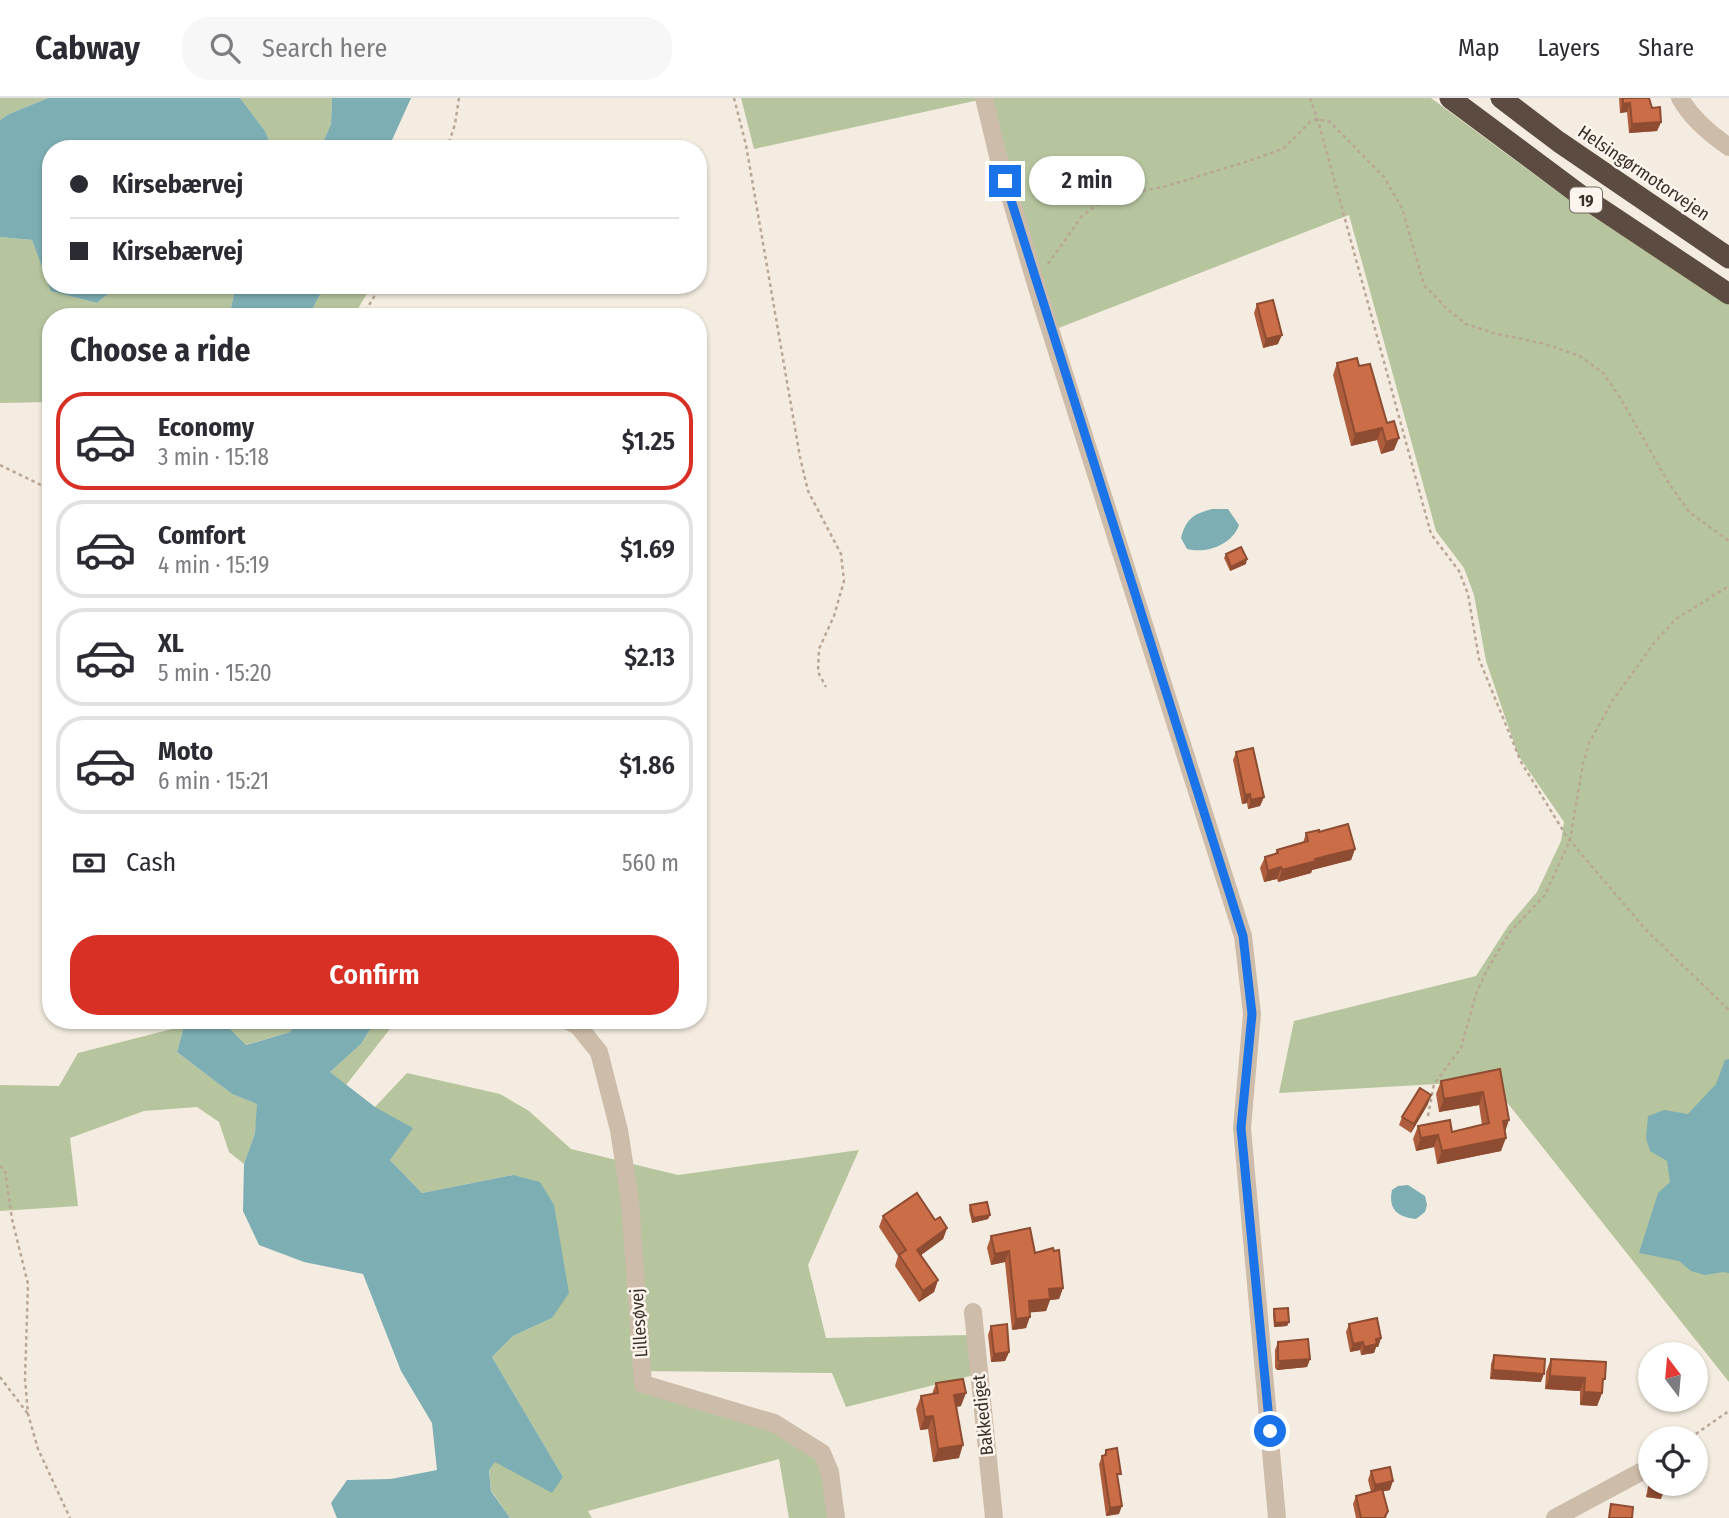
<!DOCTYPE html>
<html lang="en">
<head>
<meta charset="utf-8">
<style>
  :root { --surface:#fff; --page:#f7f7f7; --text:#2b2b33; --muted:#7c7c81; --line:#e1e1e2; --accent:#d93025 }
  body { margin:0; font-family:"Fira Sans Condensed",sans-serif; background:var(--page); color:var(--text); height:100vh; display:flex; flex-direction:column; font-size:26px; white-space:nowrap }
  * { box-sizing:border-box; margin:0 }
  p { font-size:23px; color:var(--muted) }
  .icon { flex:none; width:38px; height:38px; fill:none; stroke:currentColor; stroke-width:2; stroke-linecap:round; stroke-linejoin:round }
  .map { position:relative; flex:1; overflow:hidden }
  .sheet { position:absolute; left:42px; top:210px; width:665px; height:721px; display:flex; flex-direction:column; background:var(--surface); border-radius:28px; box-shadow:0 2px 5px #0004 }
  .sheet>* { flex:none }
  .guide { position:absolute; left:42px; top:42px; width:665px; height:154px; border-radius:28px; box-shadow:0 2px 5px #0004; display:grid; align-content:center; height:154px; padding:0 28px; background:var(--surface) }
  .needle { width:46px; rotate:344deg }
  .controls { position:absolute; left:1638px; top:1244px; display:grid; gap:14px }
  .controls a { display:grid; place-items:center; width:70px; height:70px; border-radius:50%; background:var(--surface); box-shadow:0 2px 5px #0004; font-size:35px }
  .end { position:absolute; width:32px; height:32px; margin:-16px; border:9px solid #1a73e8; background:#fff; box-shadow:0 0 0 4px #fff }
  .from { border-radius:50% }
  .bubble { position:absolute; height:49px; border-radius:24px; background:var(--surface); box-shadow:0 2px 5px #0004; font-size:23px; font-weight:600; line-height:49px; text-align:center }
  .guide b { display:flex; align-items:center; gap:24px; height:66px; font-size:26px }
  .guide b+b { border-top:2px solid var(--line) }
  .guide i { width:18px; height:18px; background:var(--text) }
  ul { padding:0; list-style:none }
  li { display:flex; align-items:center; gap:21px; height:98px; margin:0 14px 10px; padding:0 14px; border:4px solid var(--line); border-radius:28px }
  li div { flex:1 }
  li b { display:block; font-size:26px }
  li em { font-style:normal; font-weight:600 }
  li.selected { border-color:var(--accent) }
  li>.icon { width:63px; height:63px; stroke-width:1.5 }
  h2 { padding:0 28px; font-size:32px; line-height:84px }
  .pay { display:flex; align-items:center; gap:18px; height:77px; padding:0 28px; font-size:26px }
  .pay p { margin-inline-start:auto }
  .cta { display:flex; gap:14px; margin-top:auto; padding:14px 28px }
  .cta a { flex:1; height:80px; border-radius:28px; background:var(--accent); color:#fff; font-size:28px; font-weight:600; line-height:80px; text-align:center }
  header { display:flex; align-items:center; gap:42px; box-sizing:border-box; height:98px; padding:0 35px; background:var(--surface); border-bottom:2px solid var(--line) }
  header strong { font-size:33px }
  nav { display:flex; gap:38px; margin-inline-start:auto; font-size:24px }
  .search { width:490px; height:63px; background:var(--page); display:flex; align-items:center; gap:18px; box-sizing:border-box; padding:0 24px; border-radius:28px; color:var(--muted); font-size:26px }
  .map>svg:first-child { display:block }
</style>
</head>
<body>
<header>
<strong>Cabway</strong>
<div class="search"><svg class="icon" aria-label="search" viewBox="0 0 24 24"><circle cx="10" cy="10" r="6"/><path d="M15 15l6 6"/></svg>Search here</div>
<nav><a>Map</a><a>Layers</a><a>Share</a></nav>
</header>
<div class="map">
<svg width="1729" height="1420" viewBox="0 0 1729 1420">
  <rect width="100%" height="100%" fill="#f4ece0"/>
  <g fill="#b6c59e">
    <polygon points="0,0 48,0 9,16 0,22"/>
    <polygon points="240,0 332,0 331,26 320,51 273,51 265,33"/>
    <polygon points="741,0 988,0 754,51"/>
    <polygon points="989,0 1431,0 1577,108 1729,207 1729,1284 1490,983 1279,995 1294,923 1476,878 1508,828 1537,794 1561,743 1564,724 1518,657 1486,563 1474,497 1464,470 1436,433 1349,117 1056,231"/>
    <polygon points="0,139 32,142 52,193 97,205 119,187 226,187 235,191 229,219 51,219 51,304 0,305"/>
    <polygon points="325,187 372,187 353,219 326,219 311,212"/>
    <polygon points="221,922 298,922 290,934 245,947"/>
    <polygon points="376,922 397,922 346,987 330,974 361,946"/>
    <polygon points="184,928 177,954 232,996 258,1006 255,1035 244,1066 229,1054 219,1024 197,1009 144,1013 70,1040 78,1108 0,1113 0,987 59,988 78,955"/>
    <polygon points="407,975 500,996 529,1013 571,1051 678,1077 859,1052 808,1167 826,1240 970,1237 974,1277 846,1309 832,1275 636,1273 772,1330 817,1358 825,1377 831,1420 789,1420 779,1361 588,1413 592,1420 510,1420 491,1392 489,1371 495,1363 552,1394 563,1379 492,1259 513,1238 552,1220 513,1077 422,1095 390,1062 375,1009"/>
  </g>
  <g fill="#7daeb3">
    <polygon points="48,0 240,0 265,33 273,51 51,51 51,187 119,187 97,205 51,193 32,142 0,139 0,22 9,16"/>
    <polygon points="332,0 411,0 388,51 320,51 331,26"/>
    <polygon points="226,187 325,187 308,219 229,219 235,191"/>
    <path d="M1212,411h16l11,16c-7,20 -33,29 -52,24l-6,-11c5,-19 12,-24 31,-29z"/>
    <polygon points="205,922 221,922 246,947 290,934 298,922 376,922 361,946 330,974 375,1009 413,1030 390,1062 422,1095 513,1077 540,1084 554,1107 569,1195 552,1220 513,1238 492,1259 563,1379 552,1395 495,1364 489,1372 491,1393 510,1420 337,1420 331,1405 347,1382 391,1381 437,1372 432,1325 401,1273 363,1176 304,1164 259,1147 243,1113 244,1066 255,1035 257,1006 232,996 177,954 184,928"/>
    <polygon points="1729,961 1729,1175 1723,1174 1705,1177 1691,1173 1679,1163 1639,1155 1658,1095 1670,1084 1667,1063 1650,1053 1646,1040 1648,1018 1664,1012 1688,1016 1716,986 1725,962"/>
    <path d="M1408,1087l17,11 2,9 -2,7 -9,7c-19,-2 -28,-10 -24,-29l6,-4z"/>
  </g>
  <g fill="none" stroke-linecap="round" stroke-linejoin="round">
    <g stroke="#baa694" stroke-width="2.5" stroke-dasharray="3.5 3.5" stroke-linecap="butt">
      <polyline points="734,0 746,47 800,359 808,393 841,456 844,483 834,518 819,551 818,574 826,589"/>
      <polyline points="1310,0 1319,26 1431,436 1459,473 1468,496 1479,561 1521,664 1567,739 1646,832 1729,912"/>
      <polyline points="447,51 455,26 459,0"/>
      <polyline points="1048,166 1082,118 1107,100 1167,88 1255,61 1284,50 1310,24 1317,21 1330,24 1384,79 1402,110 1424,187 1447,211 1466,226 1497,236 1545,246 1580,258 1603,275 1621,301 1668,384 1689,414 1729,443"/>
      <polyline points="362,219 381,187"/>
      <polyline points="0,367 51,392"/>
      <polyline points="1428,1018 1434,986 1461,950 1476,896 1487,872 1510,834 1545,797 1570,742 1583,666 1589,645 1613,602 1654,545 1676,521 1729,488"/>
      <polyline points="0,1068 5,1072 12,1121 28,1186 25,1281 28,1316 38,1351 70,1420"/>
      <polyline points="0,1279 28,1316"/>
      <polyline points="1690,1340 1729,1313"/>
    </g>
    <g stroke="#cebcaa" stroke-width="18">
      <polyline points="984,0 998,58 1041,203 1243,838 1252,916 1242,1030 1277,1420"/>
      <path d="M1680,0c11,20 30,36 49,49"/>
      <polyline points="566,922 578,928 599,954 619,1032 630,1103 643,1286 774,1325 822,1355 830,1374 836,1420"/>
      <polyline points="973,1214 994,1420"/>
      <polyline points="1555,1420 1650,1369"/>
    </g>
    <g stroke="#5c4b41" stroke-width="21">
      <polyline points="1450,0 1580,97 1729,196"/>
      <polyline points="1501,0 1559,44 1729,160"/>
    </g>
  </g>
  <g fill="#af5e3d">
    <polygon points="1619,0 1649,0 1652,10 1661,24 1657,33 1629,35 1627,14 1620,15"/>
    <polygon points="1257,206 1278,246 1263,250 1254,215"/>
    <polygon points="1337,265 1359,268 1394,352 1381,356 1377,342 1351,348 1333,277"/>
    <polygon points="1226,456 1246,466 1230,473 1224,460"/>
    <polygon points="1236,654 1264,699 1260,708 1248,711 1247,705 1242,706 1233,662"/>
    <polygon points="1319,734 1355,751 1351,762 1312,772 1311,775 1278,784 1277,781 1264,784 1260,770 1265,759 1275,756 1277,752 1303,745 1306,735"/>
    <polygon points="1500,971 1505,1034 1501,1053 1437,1066 1434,1049 1416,1053 1413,1041 1418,1028 1452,1034 1482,1027 1479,1007 1439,1014 1436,996 1441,983"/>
    <polygon points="1428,1006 1411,1035 1399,1027 1402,1019"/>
    <polygon points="970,1107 990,1117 988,1121 972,1125 969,1112"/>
    <polygon points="883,1118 935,1122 947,1130 943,1141 921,1157 938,1182 934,1194 919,1204 895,1168 898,1158 879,1129"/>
    <polygon points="991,1138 1035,1155 1063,1190 1059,1201 1050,1202 1046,1213 1030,1214 1026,1230 1012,1232 1005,1164 991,1167 987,1150"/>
    <polygon points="1274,1211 1289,1224 1287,1228 1274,1229 1273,1216"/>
    <polygon points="1349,1226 1381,1240 1378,1249 1376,1249 1374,1255 1361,1257 1360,1252 1350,1254 1346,1234"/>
    <polygon points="991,1228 1009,1254 1005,1263 991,1264 988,1237"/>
    <polygon points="1278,1244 1310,1261 1307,1269 1277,1272 1275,1270 1275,1252"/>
    <polygon points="1494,1257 1541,1284 1490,1281 1491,1266"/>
    <polygon points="1551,1261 1602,1288 1602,1295 1597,1308 1580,1307 1580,1293 1545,1291 1546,1274"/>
    <polygon points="936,1285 961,1308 957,1309 959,1360 933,1364 928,1331 920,1332 916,1311 921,1298 932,1296"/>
    <polygon points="1106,1352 1118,1384 1119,1416 1106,1418 1099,1366 1102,1358 1104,1357"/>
    <polygon points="1371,1373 1390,1392 1383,1393 1388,1413 1386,1420 1356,1420 1353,1406 1356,1398 1371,1394 1368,1382"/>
    <polygon points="1650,1378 1650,1386 1661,1401 1646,1399"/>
  </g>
  <g fill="#8e4c32">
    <polygon points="1630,5 1627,14 1620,15 1623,6"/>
    <polygon points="1661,24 1657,33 1629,35 1632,26"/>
    <polygon points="1282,237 1278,246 1263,250 1266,241"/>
    <polygon points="1382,330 1377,342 1351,348 1355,336"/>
    <polygon points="1399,340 1394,352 1381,356 1386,344"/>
    <polygon points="1247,461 1246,466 1230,473 1231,469"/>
    <polygon points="1250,696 1247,705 1242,706 1245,697"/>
    <polygon points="1264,699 1260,708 1248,711 1251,702"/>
    <polygon points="1355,751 1351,762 1312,772 1311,775 1278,784 1282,772 1315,761"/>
    <polygon points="1281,769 1277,781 1264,784 1268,773"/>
    <polygon points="1483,994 1479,1007 1439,1014 1444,1001"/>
    <polygon points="1431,997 1428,1006 1411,1035 1414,1026"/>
    <polygon points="1509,1022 1505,1034 1503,1023"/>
    <polygon points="1438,1037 1434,1049 1416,1053 1421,1040"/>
    <polygon points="1506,1040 1501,1053 1437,1066 1442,1053"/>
    <polygon points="990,1117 988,1121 972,1125 973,1120"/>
    <polygon points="947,1130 943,1141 913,1163 917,1152"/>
    <polygon points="1009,1153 1005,1164 991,1167 995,1156"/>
    <polygon points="938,1182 934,1194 919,1204 923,1193"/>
    <polygon points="1063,1190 1059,1201 1050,1202 1046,1213 1025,1215 1029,1203 1049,1191"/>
    <polygon points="1030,1219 1026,1230 1012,1232 1016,1221"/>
    <polygon points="1289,1224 1287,1228 1274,1229 1275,1225"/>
    <polygon points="1381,1240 1378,1249 1376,1249 1374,1255 1361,1257 1364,1249 1376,1241"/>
    <polygon points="1363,1244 1360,1252 1350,1254 1353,1246"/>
    <polygon points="1009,1254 1005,1263 991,1264 994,1256"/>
    <polygon points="1310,1261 1307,1269 1277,1272 1280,1263"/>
    <polygon points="1493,1272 1544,1276 1541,1284 1490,1281"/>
    <polygon points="1550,1278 1585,1280 1580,1293 1545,1291"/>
    <polygon points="1584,1294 1602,1295 1597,1308 1580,1307"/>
    <polygon points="966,1295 961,1308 950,1310 954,1297"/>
    <polygon points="933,1318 928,1331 920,1332 925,1319"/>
    <polygon points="963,1347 959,1360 933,1364 938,1351"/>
    <polygon points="1393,1383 1390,1392 1372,1396 1375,1387"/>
    <polygon points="1649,1391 1664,1392 1661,1401 1646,1399"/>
    <polygon points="1122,1408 1119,1416 1106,1418 1110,1410"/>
  </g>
  <g fill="#cb6d47" stroke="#8e4c32" stroke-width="2">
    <polygon points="1623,0 1649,0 1652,10 1660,9 1661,24 1632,26 1630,5 1623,6"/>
    <polygon points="1273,202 1282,237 1266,241 1257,206"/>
    <polygon points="1357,260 1359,268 1370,266 1387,325 1394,323 1399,340 1386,344 1382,330 1355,336 1337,265"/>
    <polygon points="1241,449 1247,461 1231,469 1226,456"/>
    <polygon points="1253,650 1264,699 1251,702 1250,696 1245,697 1236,654"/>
    <polygon points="1348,726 1355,751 1315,761 1316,763 1282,772 1281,769 1268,773 1265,759 1278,755 1277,752 1308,743 1306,735 1319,732 1319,734"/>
    <polygon points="1500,971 1509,1022 1503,1023 1506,1040 1442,1053 1438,1037 1421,1040 1418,1028 1450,1022 1452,1034 1489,1025 1483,994 1444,1001 1441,983"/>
    <polygon points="1420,990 1431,997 1414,1026 1402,1019"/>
    <polygon points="917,1095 935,1122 940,1119 947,1130 917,1152 938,1182 923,1193 899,1157 906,1152 883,1118"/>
    <polygon points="987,1104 990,1117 973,1120 970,1107"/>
    <polygon points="1030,1130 1035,1155 1053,1150 1054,1153 1059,1152 1063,1190 1049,1191 1050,1201 1029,1203 1030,1219 1016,1221 1009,1153 995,1156 991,1138"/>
    <polygon points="1288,1210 1289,1224 1275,1225 1274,1211"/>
    <polygon points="1377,1220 1381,1240 1376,1241 1377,1246 1364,1249 1363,1244 1353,1246 1349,1226"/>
    <polygon points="1007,1226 1009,1254 994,1256 991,1228"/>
    <polygon points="1308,1241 1310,1261 1280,1263 1278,1262 1278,1244"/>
    <polygon points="1494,1257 1545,1261 1544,1276 1493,1272"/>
    <polygon points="1551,1261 1606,1264 1605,1281 1603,1281 1602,1295 1584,1294 1585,1280 1550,1278"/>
    <polygon points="963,1281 966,1295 954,1297 963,1347 938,1351 933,1318 925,1319 921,1298 938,1295 936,1285"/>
    <polygon points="1117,1350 1121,1376 1117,1376 1122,1408 1110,1410 1102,1358 1106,1357 1106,1352"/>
    <polygon points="1390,1369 1393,1383 1375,1387 1371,1373"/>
    <polygon points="1650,1383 1650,1386 1665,1386 1664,1392 1649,1391"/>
    <polygon points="1382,1391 1388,1413 1384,1420 1361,1420 1356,1398"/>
    <polygon points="1611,1406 1633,1409 1632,1420 1609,1420"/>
  </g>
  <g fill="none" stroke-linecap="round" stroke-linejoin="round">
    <polyline stroke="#1a73e8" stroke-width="9" points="1005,83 1243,838 1252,916 1241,1030 1270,1333"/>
  </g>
  <g text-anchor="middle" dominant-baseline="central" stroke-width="5" stroke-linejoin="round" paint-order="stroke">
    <rect fill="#fbf5ed" stroke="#756b64" stroke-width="2" x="1570" y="89.5" width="32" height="25" rx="5"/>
    <g font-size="16" font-weight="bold" fill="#3b302a">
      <text x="1586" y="102">19</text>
    </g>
    <g font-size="18" fill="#3b302a" stroke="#fbf5ed">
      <text transform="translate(1644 75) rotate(34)">Helsingørmotorvejen</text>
      <text transform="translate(639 1225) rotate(-94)">Lillesøvej</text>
      <text transform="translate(983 1317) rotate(-96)">Bakkediget</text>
    </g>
  </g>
</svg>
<div class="controls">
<a><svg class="needle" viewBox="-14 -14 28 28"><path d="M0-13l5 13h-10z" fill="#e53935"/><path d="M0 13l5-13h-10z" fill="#7c7c81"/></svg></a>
<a><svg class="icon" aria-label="locate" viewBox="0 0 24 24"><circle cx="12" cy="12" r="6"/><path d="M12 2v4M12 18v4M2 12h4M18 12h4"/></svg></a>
</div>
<i class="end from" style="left:1270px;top:1333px"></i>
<i class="end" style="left:1005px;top:83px"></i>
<div class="bubble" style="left:1029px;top:58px;width:116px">2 min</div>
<div class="guide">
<b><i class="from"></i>Kirsebærvej</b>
<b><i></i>Kirsebærvej</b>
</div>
<section class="sheet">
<h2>Choose a ride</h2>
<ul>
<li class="selected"><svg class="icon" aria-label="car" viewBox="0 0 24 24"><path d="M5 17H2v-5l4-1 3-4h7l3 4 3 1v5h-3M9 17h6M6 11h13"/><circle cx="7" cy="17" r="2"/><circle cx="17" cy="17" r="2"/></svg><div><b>Economy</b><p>3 min · 15:18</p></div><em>$1.25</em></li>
<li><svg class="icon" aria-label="car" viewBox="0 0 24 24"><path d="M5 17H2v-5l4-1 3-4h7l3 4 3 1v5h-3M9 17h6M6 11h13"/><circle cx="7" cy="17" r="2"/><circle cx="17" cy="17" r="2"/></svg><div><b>Comfort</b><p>4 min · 15:19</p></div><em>$1.69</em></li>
<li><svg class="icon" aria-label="car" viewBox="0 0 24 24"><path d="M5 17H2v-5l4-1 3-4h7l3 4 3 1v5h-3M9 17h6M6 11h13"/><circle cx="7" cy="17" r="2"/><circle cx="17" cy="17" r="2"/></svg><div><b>XL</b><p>5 min · 15:20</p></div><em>$2.13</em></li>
<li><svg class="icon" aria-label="car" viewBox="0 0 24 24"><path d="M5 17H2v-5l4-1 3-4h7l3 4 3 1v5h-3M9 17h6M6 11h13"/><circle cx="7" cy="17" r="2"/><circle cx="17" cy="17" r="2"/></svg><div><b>Moto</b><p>6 min · 15:21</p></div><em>$1.86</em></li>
</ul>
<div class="pay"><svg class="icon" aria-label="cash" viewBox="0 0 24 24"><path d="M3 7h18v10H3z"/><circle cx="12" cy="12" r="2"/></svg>Cash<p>560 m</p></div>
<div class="cta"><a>Confirm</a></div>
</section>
</div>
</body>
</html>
